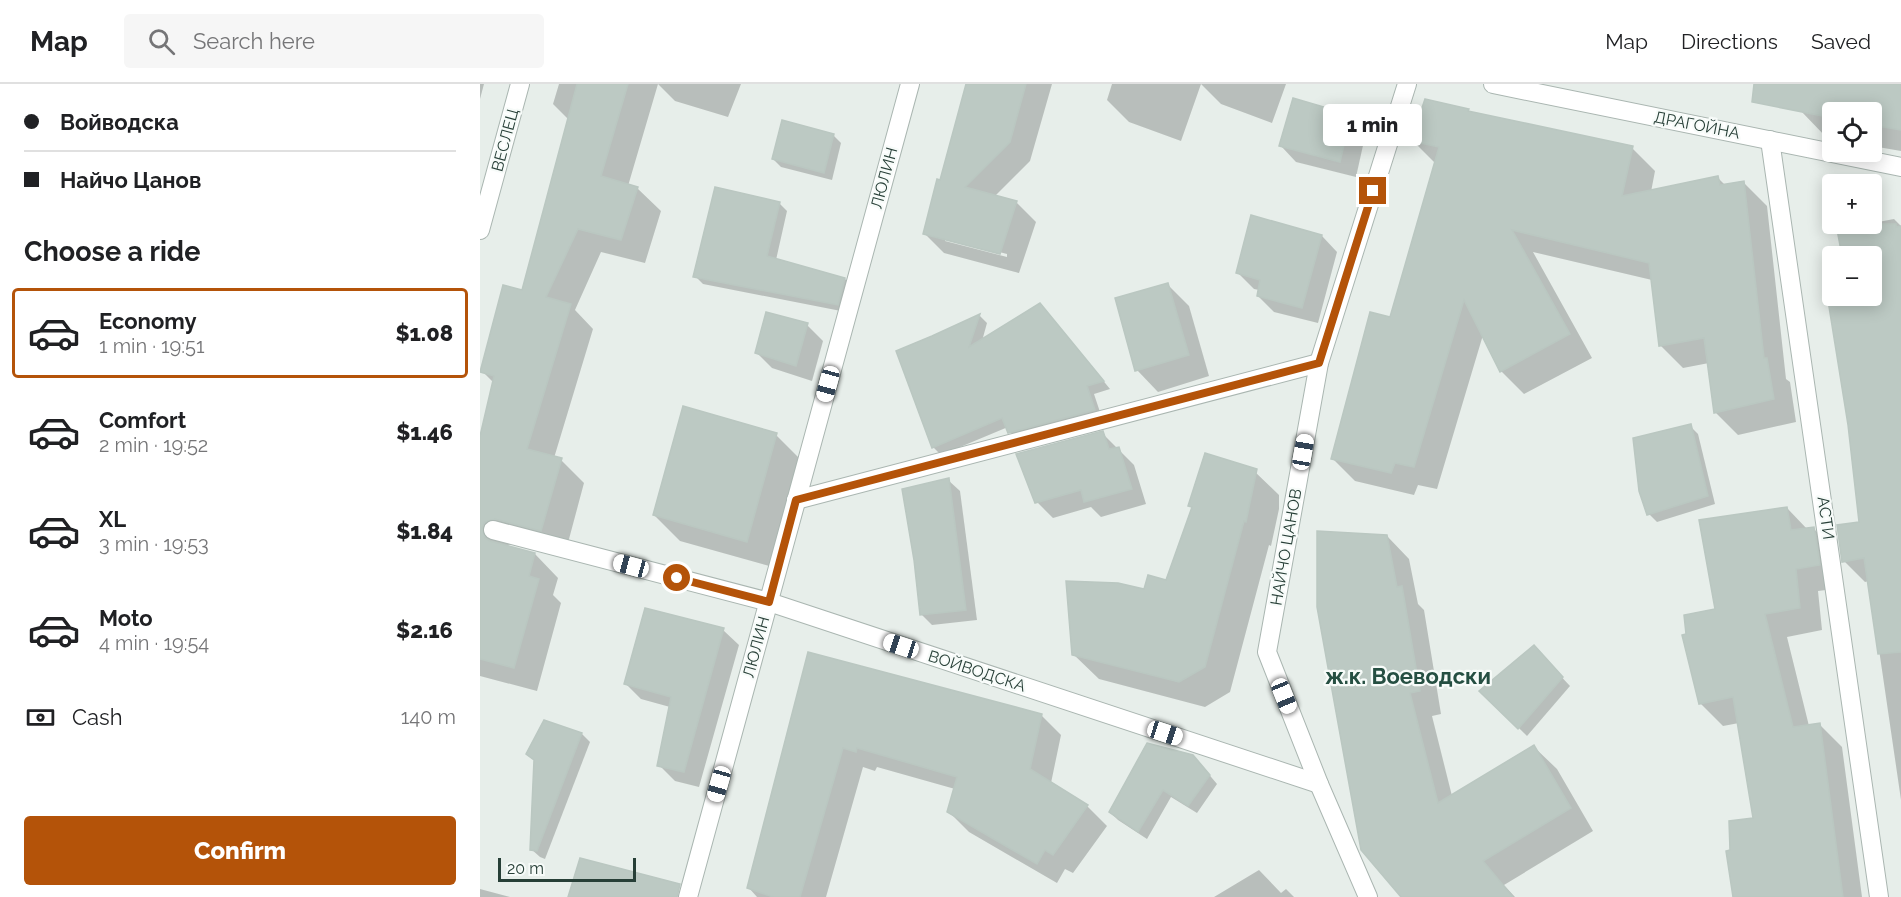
<!DOCTYPE html>
<html lang="en">
<head>
<meta charset="utf-8">
<style>
  :root { --surface:#fff; --page:#f6f6f6; --text:#202124; --muted:#757577; --line:#e0e0e0; --accent:#b45309 }
  body { margin:0; font-family:Raleway,sans-serif; background:var(--page); color:var(--text); height:100vh; display:flex; flex-direction:column; font-size:22px; white-space:nowrap }
  * { box-sizing:border-box; margin:0 }
  p { font-size:20px; color:var(--muted) }
  .icon { flex:none; width:33px; height:33px; fill:none; stroke:currentColor; stroke-width:2; stroke-linecap:round; stroke-linejoin:round }
  .map { position:relative; flex:1; overflow:hidden }
  .side { display:flex; flex-direction:column; background:var(--surface); width:480px }
  .side>* { flex:none }
  .guide { display:grid; align-content:center; height:132px; padding:0 24px; background:var(--surface) }
  .controls { position:absolute; left:1342px; top:18px; display:grid; gap:12px }
  .controls a { display:grid; place-items:center; width:60px; height:60px; border-radius:6px; background:var(--surface); box-shadow:0 3px 15px #0003; font-size:30px }
  .scale { position:absolute; left:18px; bottom:15px; width:138px; box-sizing:border-box; padding-left:6px; border:3px solid #273f37; border-top:0; font-size:16px; line-height:21px; white-space:nowrap; color:#273f37; -webkit-text-stroke:4px #f7fbf9; paint-order:stroke }
  .end { position:absolute; width:27px; height:27px; margin:-14px; border:8px solid #b45309; background:#fff; box-shadow:0 0 0 3px #fff }
  .from { border-radius:50% }
  .bubble { position:absolute; height:42px; border-radius:6px; background:var(--surface); box-shadow:0 3px 15px #0003; font-size:20px; font-weight:800; line-height:42px; text-align:center }
  .car { position:absolute; width:18px; height:36px; margin:-18px -9px; border-radius:8px; box-shadow:0 0 4px 2px #0007; background:linear-gradient(#fff 24%,#345 0 40%,#fff 0 76%,#345 0 86%,#fff 0) }
  .guide b { display:flex; align-items:center; gap:21px; height:57px; font-size:22px }
  .guide b+b { border-top:2px solid var(--line) }
  .guide i { width:15px; height:15px; background:var(--text) }
  ul { padding:0; list-style:none }
  li { display:flex; align-items:center; gap:18px; height:90px; margin:0 12px 9px; padding:0 12px; border:3px solid transparent; border-radius:6px }
  li div { flex:1 }
  li b { display:block; font-size:22px }
  li em { font-style:normal; font-weight:800 }
  li.current { border-color:var(--accent) }
  li>.icon { width:54px; height:54px; stroke-width:1.5 }
  h2 { padding:0 24px; font-size:27px; line-height:72px }
  .pay { display:flex; align-items:center; gap:15px; height:66px; padding:0 24px; font-size:22px }
  .pay p { margin-inline-start:auto }
  .button { display:flex; gap:12px; margin-top:auto; padding:12px 24px }
  .button a { flex:1; height:69px; border-radius:6px; background:var(--accent); color:#fff; font-size:24px; font-weight:800; line-height:69px; text-align:center }
  header { display:flex; align-items:center; gap:36px; box-sizing:border-box; height:84px; padding:0 30px; background:var(--surface); border-bottom:2px solid var(--line) }
  header strong { font-size:28px }
  nav { display:flex; gap:33px; margin-inline-start:auto; font-size:21px }
  .search { width:420px; height:54px; background:var(--page); display:flex; align-items:center; gap:15px; box-sizing:border-box; padding:0 21px; border-radius:6px; color:var(--muted); font-size:22px }
  main { display:flex; flex:1; min-height:0 }
  .map>svg:first-child { display:block }
</style>
</head>
<body>
<header>
<strong>Map</strong>
<div class="search"><svg class="icon" aria-label="search" viewBox="0 0 24 24"><circle cx="10" cy="10" r="6"/><path d="M15 15l6 6"/></svg>Search here</div>
<nav><a>Map</a><a>Directions</a><a>Saved</a></nav>
</header>
<main>
<section class="side">
<div class="guide">
<b><i class="from"></i>Войводска</b>
<b><i></i>Найчо Цанов</b>
</div>
<h2>Choose a ride</h2>
<ul>
<li class="current"><svg class="icon" aria-label="car" viewBox="0 0 24 24"><path d="M5 17H2v-5l4-1 3-4h7l3 4 3 1v5h-3M9 17h6M6 11h13"/><circle cx="7" cy="17" r="2"/><circle cx="17" cy="17" r="2"/></svg><div><b>Economy</b><p>1 min · 19:51</p></div><em>$1.08</em></li>
<li><svg class="icon" aria-label="car" viewBox="0 0 24 24"><path d="M5 17H2v-5l4-1 3-4h7l3 4 3 1v5h-3M9 17h6M6 11h13"/><circle cx="7" cy="17" r="2"/><circle cx="17" cy="17" r="2"/></svg><div><b>Comfort</b><p>2 min · 19:52</p></div><em>$1.46</em></li>
<li><svg class="icon" aria-label="car" viewBox="0 0 24 24"><path d="M5 17H2v-5l4-1 3-4h7l3 4 3 1v5h-3M9 17h6M6 11h13"/><circle cx="7" cy="17" r="2"/><circle cx="17" cy="17" r="2"/></svg><div><b>XL</b><p>3 min · 19:53</p></div><em>$1.84</em></li>
<li><svg class="icon" aria-label="car" viewBox="0 0 24 24"><path d="M5 17H2v-5l4-1 3-4h7l3 4 3 1v5h-3M9 17h6M6 11h13"/><circle cx="7" cy="17" r="2"/><circle cx="17" cy="17" r="2"/></svg><div><b>Moto</b><p>4 min · 19:54</p></div><em>$2.16</em></li>
</ul>
<div class="pay"><svg class="icon" aria-label="cash" viewBox="0 0 24 24"><path d="M3 7h18v10H3z"/><circle cx="12" cy="12" r="2"/></svg>Cash<p>140 m</p></div>
<div class="button"><a>Confirm</a></div>
</section>
<div class="map">
<svg width="1421" height="813" viewBox="0 0 1421 813">
  <rect width="100%" height="100%" fill="#e7eeea"/>
  <g fill="#0003" fill-rule="evenodd">
    <polygon points="0,0 4,0 0,15"/>
    <polygon points="79,0 261,0 248,33 195,17 178,0 148,102 157,104 181,127 165,179 121,168 95,226 113,245 74,374 81,376 104,399 85,470 40,458 24,462 55,470 78,494 73,511 81,519 57,607 0,592 0,359 14,299 2,287 43,208 89,36 73,20"/>
    <path d="M487,0h85l-22,77 -35,35 21,6 20,20 -17,51 -75,-20 -20,-20 17,-51zM465,154l62,16v3l-62,-16z"/>
    <polygon points="632,0 806,0 792,39 741,20 721,0 701,57 649,38 627,16"/>
    <polygon points="1315,0 1421,0 1421,67 1392,62 1392,28 1353,28 1353,54 1346,53 1320,26"/>
    <polygon points="988,26 991,29 1152,64 1175,87 1171,108 1238,94 1246,102 1264,99 1287,122 1306,295 1310,298 1316,338 1258,351 1235,328 1229,279 1203,284 1180,261 1172,196 1053,168 1112,274 1044,310 1021,287 1003,251 957,405 938,401 934,411 875,397 852,374 911,235 956,80 933,57"/>
    <polygon points="870,32 886,48 876,93 816,78 801,62"/>
    <polygon points="353,51 361,59 352,96 301,83 293,75"/>
    <polygon points="299,119 307,127 296,176 365,195 373,203 366,228 223,200 215,192"/>
    <polygon points="1392,132 1398,138 1414,135 1421,142 1421,716 1389,497 1385,498 1364,477 1380,439 1369,341 1348,205 1353,205 1353,212 1392,212 1392,172 1364,172 1358,140 1392,140"/>
    <polygon points="842,152 857,168 838,239 794,228 778,212 779,206 774,205 758,189"/>
    <polygon points="688,201 709,222 729,292 678,308 657,286"/>
    <polygon points="568,229 630,305 614,310 622,334 538,356 530,348 528,343 461,371 453,363 418,267 452,254 500,232 507,239 502,257"/>
    <polygon points="327,241 343,257 332,297 292,284 276,268"/>
    <polygon points="1210,342 1218,350 1235,420 1177,438 1169,430"/>
    <polygon points="622,349 654,381 666,420 621,433 611,423 573,434 557,418"/>
    <polygon points="296,351 322,377 293,483 200,457 174,431"/>
    <polygon points="773,386 799,411 799,425 791,462 789,461 750,608 725,623 619,595 593,570 665,507 687,498 713,425 710,422"/>
    <polygon points="468,396 480,407 497,536 452,541 441,530"/>
    <polygon points="1307,424 1328,446 1334,445 1356,468 1362,504 1338,507 1342,546 1307,553 1329,642 1340,641 1362,663 1382,813 1255,813 1251,768 1275,736 1259,639 1243,642 1221,620 1208,551 1237,526"/>
    <polygon points="907,452 929,475 938,520 944,526 961,630 952,632 972,712 1054,663 1077,685 1113,747 1024,801 1035,813 923,813"/>
    <polygon points="243,546 259,561 219,703 195,697 179,681 190,623 161,615 146,600"/>
    <polygon points="329,570 561,631 581,651 571,699 607,722 627,742 593,789 585,785 577,799 489,748 469,728 475,705 397,683 395,687 383,683 346,813 277,813 269,804"/>
    <polygon points="1061,571 1090,602 1047,652 1001,607"/>
    <polygon points="65,638 102,650 110,658 65,775 60,773 51,765"/>
    <polygon points="721,681 737,700 717,729 691,713 667,755 638,736 630,728"/>
    <polygon points="779,786 801,809 806,805 814,813 734,813"/>
    <polygon points="0,805 30,813 0,813"/>
  </g>
  <g fill="#bcc9c3" stroke="#bac7c1" stroke-width="1.5">
    <polygon points="97,0 148,0 121,92 158,103 141,156 98,145 66,213 91,220 47,365 82,374 61,447 15,435 5,438 2,444 5,454 10,457 55,469 49,492 59,495 34,584 0,575 0,352 14,292 0,288 23,201 42,206"/>
    <polygon points="486,0 546,0 530,58 485,103 537,117 520,170 443,150 457,95 460,96"/>
    <polygon points="1274,0 1421,0 1421,46 1392,41 1392,28 1353,28 1353,34 1272,18"/>
    <polygon points="813,14 871,31 860,78 799,62"/>
    <polygon points="945,15 989,25 988,27 1153,62 1142,112 1238,92 1240,101 1264,97 1284,274 1287,274 1294,315 1234,329 1224,254 1179,262 1169,179 1032,146 1090,250 1020,288 984,216 934,383 915,379 911,389 851,375 890,228 910,233 959,63 931,57"/>
    <polygon points="302,36 354,50 344,89 292,75"/>
    <polygon points="235,103 300,118 287,172 365,194 358,221 213,193"/>
    <polygon points="771,131 842,151 822,224 777,212 780,196 756,189"/>
    <polygon points="1356,140 1416,140 1416,143 1421,142 1421,568 1398,570 1384,474 1362,478 1357,441 1379,438 1368,341 1346,204 1353,203 1353,212 1392,212 1392,172 1362,172"/>
    <polygon points="688,199 709,271 655,287 635,214"/>
    <polygon points="560,219 624,297 607,302 615,326 528,349 522,334 452,364 416,267 452,252 500,230 489,263"/>
    <polygon points="286,228 328,239 316,282 275,269"/>
    <polygon points="203,322 297,349 267,458 173,431"/>
    <polygon points="1211,340 1228,412 1167,431 1159,407 1153,354"/>
    <polygon points="623,347 629,365 639,363 652,405 604,418 601,406 555,419 536,370"/>
    <polygon points="725,369 777,385 766,438 764,437 725,583 699,598 592,571 586,497 638,499 664,505 668,491 686,496 712,423 708,422"/>
    <polygon points="469,394 486,526 440,531 434,476 422,405"/>
    <polygon points="1307,423 1311,446 1334,443 1340,481 1316,485 1320,524 1285,530 1313,643 1340,639 1363,813 1253,813 1246,767 1250,766 1249,737 1273,734 1253,613 1219,620 1202,551 1206,550 1204,531 1235,525 1219,436"/>
    <polygon points="837,447 907,451 917,503 922,502 940,607 930,609 958,719 1054,661 1091,724 1003,777 1033,813 921,813 881,766 837,523"/>
    <polygon points="165,524 244,544 204,688 177,682 191,613 144,600"/>
    <polygon points="1054,561 1083,593 1038,645 999,607"/>
    <polygon points="328,568 562,630 550,685 608,721 573,771 565,766 557,780 467,728 477,693 377,664 376,668 363,664 320,813 293,813 267,804"/>
    <polygon points="64,636 102,649 57,767 50,766 54,676 46,670"/>
    <polygon points="667,659 713,671 730,691 708,722 683,706 658,748 629,728"/>
    <polygon points="100,774 200,800 197,813 88,813"/>
  </g>
  <g fill="none" stroke-linecap="round" stroke-linejoin="round">
    <defs>
      <g id="minor">
        <polyline points="1013,0 1421,83"/>
        <polyline points="1290,56 1399,813"/>
        <polyline points="0,146 40,0"/>
        <polyline points="316,416 839,279"/>
        <polyline points="13,446 289,518 839,700"/>
        <polyline points="208,813 430,0"/>
        <polyline points="888,813 839,700 787,568 839,279 927,0"/>
      </g>
    </defs>
    <use href="#minor" stroke="#aab6b1" stroke-width="20"/>
    <use href="#minor" stroke="#fff" stroke-width="18"/>
  </g>
  <g fill="none" stroke-linecap="round" stroke-linejoin="round">
    <polyline stroke="#b45309" stroke-width="8" points="197,494 289,518 316,416 839,279 893,107"/>
  </g>
  <g text-anchor="middle" dominant-baseline="central" stroke-width="4.5" stroke-linejoin="round" paint-order="stroke">
    <g font-size="16" fill="#273f37" stroke="#f7fbf9">
      <text transform="translate(1217 41) rotate(11)">ДРАГОЙНА</text>
      <text transform="translate(25 56) rotate(-75)">ВЕСЛЕЦ</text>
      <text transform="translate(404 94) rotate(-75)">ЛЮЛИН</text>
      <text transform="translate(1346 434) rotate(82)">АСТИ</text>
      <text transform="translate(806 463) rotate(-80)">НАЙЧО ЦАНОВ</text>
      <text transform="translate(276 563) rotate(-75)">ЛЮЛИН</text>
      <text transform="translate(497 587) rotate(18)">ВОЙВОДСКА</text>
    </g>
    <g font-size="22" font-weight="bold" fill="#254f42" stroke="#f7fbf9">
      <text x="928" y="592">ж.к. Воеводски</text>
    </g>
  </g>
</svg>
<div class="controls">
<a><svg class="icon" aria-label="locate" viewBox="0 0 24 24"><circle cx="12" cy="12" r="6"/><path d="M12 2v4M12 18v4M2 12h4M18 12h4"/></svg></a>
<a>+</a>
<a>−</a>
</div>
<div class="scale">20 m</div>
<i class="end from" style="left:197px;top:494px"></i>
<i class="end" style="left:893px;top:107px"></i>
<div class="bubble" style="left:843px;top:20px;width:99px">1 min</div>
<i class="car" style="left:348px;top:300px;rotate:195deg"></i>
<i class="car" style="left:823px;top:368px;rotate:10deg"></i>
<i class="car" style="left:151px;top:482px;rotate:285deg"></i>
<i class="car" style="left:421px;top:562px;rotate:288deg"></i>
<i class="car" style="left:804px;top:612px;rotate:158deg"></i>
<i class="car" style="left:685px;top:649px;rotate:108deg"></i>
<i class="car" style="left:239px;top:700px;rotate:196deg"></i>
</div>
</main>
</body>
</html>
